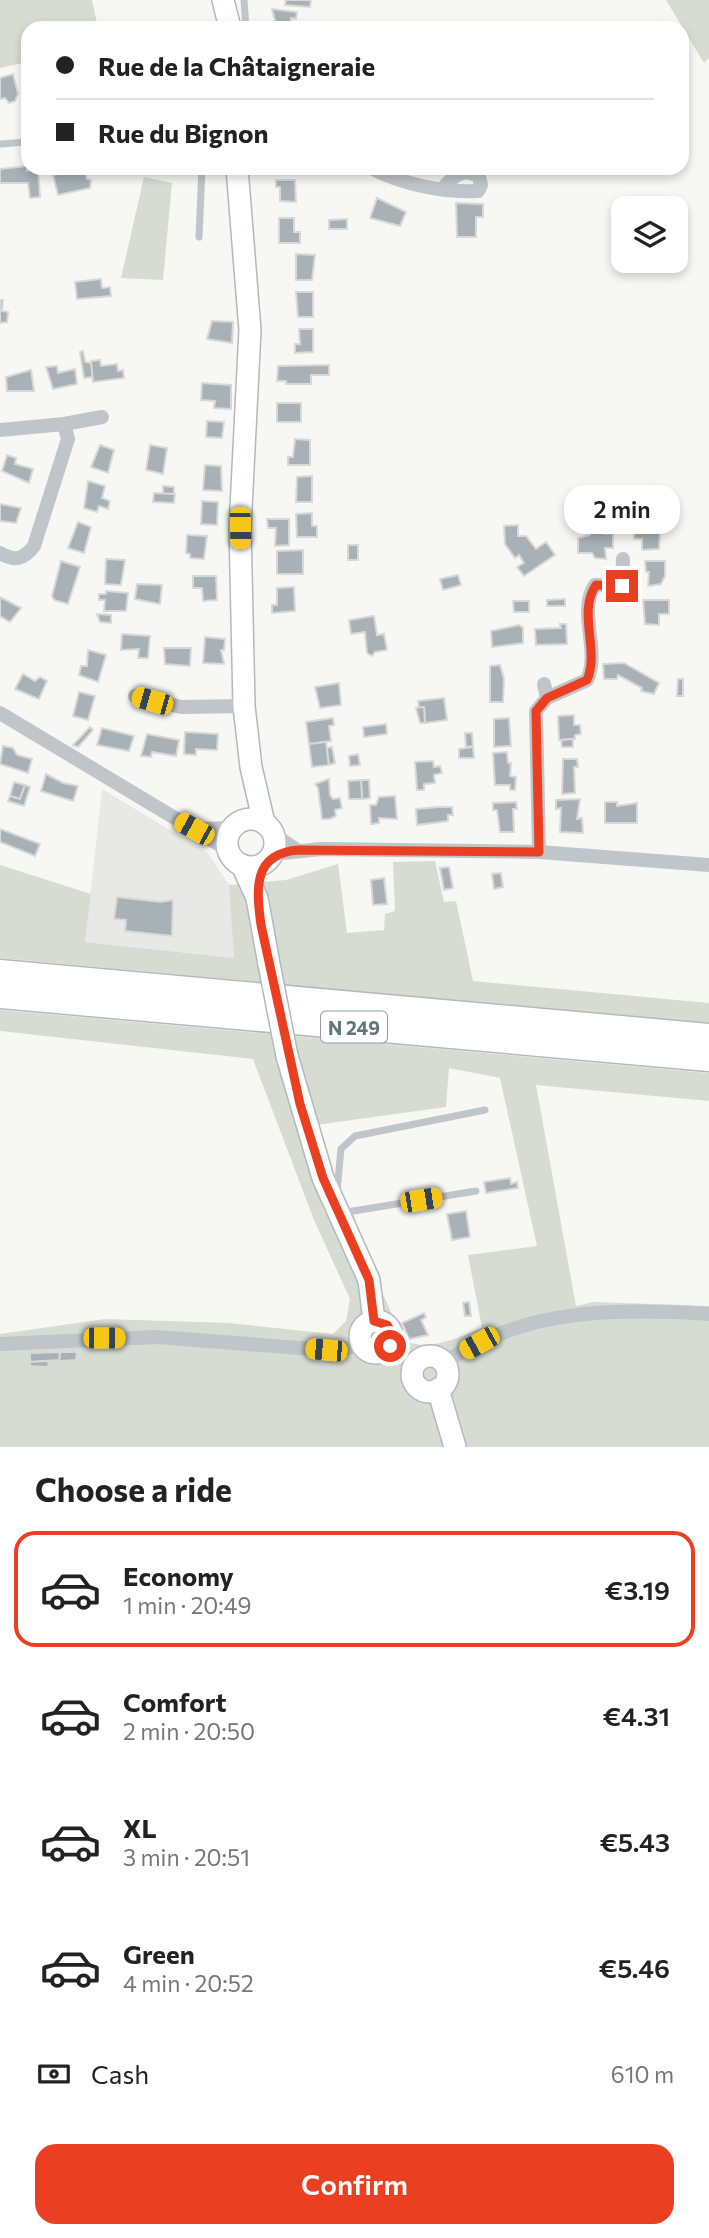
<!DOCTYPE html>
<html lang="en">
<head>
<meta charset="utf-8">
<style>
  :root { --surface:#fff; --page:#f2f2f2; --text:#222; --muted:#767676; --line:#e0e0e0; --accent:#ea3f21 }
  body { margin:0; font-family:Commissioner,sans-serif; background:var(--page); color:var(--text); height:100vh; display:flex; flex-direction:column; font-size:26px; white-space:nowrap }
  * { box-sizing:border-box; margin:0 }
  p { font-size:23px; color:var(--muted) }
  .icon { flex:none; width:38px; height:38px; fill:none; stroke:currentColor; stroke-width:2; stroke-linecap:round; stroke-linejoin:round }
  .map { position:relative; height:1447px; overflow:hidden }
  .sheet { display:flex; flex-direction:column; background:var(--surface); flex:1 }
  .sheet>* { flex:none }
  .top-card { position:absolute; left:21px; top:21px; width:668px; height:154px; border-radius:21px; box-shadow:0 4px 10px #0003; display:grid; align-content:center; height:154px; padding:0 35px; background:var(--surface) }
  .controls { position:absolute; left:611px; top:196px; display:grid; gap:14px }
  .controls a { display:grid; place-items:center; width:77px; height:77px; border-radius:14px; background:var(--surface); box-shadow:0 4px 10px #0003; font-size:35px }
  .end { position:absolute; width:32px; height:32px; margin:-16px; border:9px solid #ea3f21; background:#fff; box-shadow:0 0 0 4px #fff }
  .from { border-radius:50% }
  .bubble { position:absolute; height:49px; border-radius:21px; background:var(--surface); box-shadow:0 4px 10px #0003; font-size:23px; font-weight:600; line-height:49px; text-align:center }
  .car { position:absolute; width:21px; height:42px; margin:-21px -10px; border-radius:9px; box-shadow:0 0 5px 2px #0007; background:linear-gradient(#f5c518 24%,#345 0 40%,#f5c518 0 76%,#345 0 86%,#f5c518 0) }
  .top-card b { display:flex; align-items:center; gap:24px; height:66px; font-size:26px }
  .top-card b+b { border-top:2px solid var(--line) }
  .top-card i { width:18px; height:18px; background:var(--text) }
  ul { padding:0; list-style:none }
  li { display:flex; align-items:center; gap:21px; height:116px; margin:0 14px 10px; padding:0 21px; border:4px solid transparent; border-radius:21px }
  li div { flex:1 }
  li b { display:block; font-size:26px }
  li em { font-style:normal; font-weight:600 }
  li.current { border-color:var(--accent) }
  li>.icon { width:63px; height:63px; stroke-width:1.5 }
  h2 { padding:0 35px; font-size:32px; line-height:84px }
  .pay { display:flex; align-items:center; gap:18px; height:77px; padding:0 35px; font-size:26px }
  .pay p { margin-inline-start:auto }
  .button { display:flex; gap:14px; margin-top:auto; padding:14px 35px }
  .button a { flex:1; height:80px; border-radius:21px; background:var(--accent); color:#fff; font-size:28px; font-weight:600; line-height:80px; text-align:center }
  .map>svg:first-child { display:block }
</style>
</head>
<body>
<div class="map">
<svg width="709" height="1447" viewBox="0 0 709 1447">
  <rect width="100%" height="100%" fill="#f7f7f3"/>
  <polygon fill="#e8e8e7" points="102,789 208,853 229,885 235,958 85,942"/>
  <g fill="#d7dcd2" fill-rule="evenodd">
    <polygon points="0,0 92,0 98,28 28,28 28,62 0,68"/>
    <polygon points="666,0 709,0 709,58 704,63"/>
    <polygon points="144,177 172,183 163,280 121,278"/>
    <polygon points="435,861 444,902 456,901 473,981 709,1003 709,1024 0,958 0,865 91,894 85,942 234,958 229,885 286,880 338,864 347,933 384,930 385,914 395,911 393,862"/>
    <path d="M0,1010l709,63v28l-173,-16 40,221 18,-4 115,4v141h-709v-113l105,-15 124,4 104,11 13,-13 4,-22 -36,-79 -61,-161 -253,-28zM449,1068l51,10 37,168 -69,9 14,73c-24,9 -56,26 -79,11l-61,-137 -26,-77 130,-18z"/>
  </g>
  <g fill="#a7b1b6" stroke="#d8d8d6" stroke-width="2">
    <polygon points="286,0 311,0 310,7 285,5"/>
    <polygon points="272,9 297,12 296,19 291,18 290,28 269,28 276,24"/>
    <polygon points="13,74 18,94 15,101 9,103 5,98 0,99 0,78"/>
    <polygon points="27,166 27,171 38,168 40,197 30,198 28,183 0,183 0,169"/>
    <polygon points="84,168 87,179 91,180 90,188 58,195 53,175"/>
    <polygon points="309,168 329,168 329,174 311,174"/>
    <polygon points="276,180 295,180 296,202 280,201 280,187 276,187"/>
    <polygon points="377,198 406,212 400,226 370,218"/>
    <polygon points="456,203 483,204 483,217 476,217 476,237 457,237"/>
    <polygon points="279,218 294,218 294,232 300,232 300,243 279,243"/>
    <polygon points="347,219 347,229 329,229 329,220"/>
    <polygon points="296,254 315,255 312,280 296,280"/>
    <polygon points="101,279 102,288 110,287 111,296 77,299 75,282"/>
    <polygon points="296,292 313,292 313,317 298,317"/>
    <polygon points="0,300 3,300 2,311 8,312 7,322 0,323"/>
    <polygon points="212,321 233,322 232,343 207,339"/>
    <polygon points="299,329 313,329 313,352 295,353 295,344 300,344"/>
    <polygon points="83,351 85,362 91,363 93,377 84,378 80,352"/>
    <polygon points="100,360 101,366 117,364 118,371 123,370 124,378 93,382 91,361"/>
    <polygon points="329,365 329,375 311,375 311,384 286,384 286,381 277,381 278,366"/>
    <polygon points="57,366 58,373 75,369 77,384 53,389 46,367"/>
    <polygon points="31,370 34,391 7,391 6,377"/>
    <polygon points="202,383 231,385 231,409 214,408 215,401 201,400"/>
    <rect x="277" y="403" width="24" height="19"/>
    <polygon points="207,421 224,422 222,438 206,437"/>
    <polygon points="295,439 310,440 310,465 288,465 288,457 293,457"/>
    <polygon points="100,445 114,450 108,473 91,467"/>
    <polygon points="150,445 167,448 163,474 146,470"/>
    <polygon points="7,455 16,458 15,464 33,469 29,483 2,471"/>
    <polygon points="205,465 221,466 222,491 203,490"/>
    <polygon points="312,476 312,502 296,502 297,477"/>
    <polygon points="88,481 105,486 102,498 110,501 108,509 99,506 97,512 84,508"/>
    <polygon points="163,486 174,487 174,494 163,494"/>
    <polygon points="154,493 175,494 174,503 153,502"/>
    <polygon points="202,501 218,502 217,525 201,524"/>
    <polygon points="0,504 21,508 16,523 0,521"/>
    <polygon points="312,513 312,526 317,526 317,537 297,537 296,514"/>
    <polygon points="267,519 289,519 289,545 275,546 276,528 268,528"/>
    <polygon points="661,519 659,549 642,550 642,539 634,539 634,527 647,526 646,520"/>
    <polygon points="78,522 91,527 84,553 68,548"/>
    <polygon points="518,525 518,536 526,536 536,549 546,542 555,555 524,576 517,567 524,563 519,555 515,558 505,544 504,526"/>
    <polygon points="604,527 605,534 613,533 613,548 605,548 606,559 595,558 592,553 578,553 578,538 590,535 590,528"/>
    <polygon points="187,535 207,536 204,559 190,558 190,554 186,553"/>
    <rect x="348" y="545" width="10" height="15"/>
    <polygon points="303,550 303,574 277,574 277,551"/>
    <polygon points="106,559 125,560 121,585 105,584"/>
    <polygon points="61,561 80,567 68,604 54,600 52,596"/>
    <polygon points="645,561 665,561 665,576 661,584 648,586 649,572 646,572"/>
    <polygon points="458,575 461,585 443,590 440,579"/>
    <polygon points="193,576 216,576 217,600 203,601 202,588 193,588"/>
    <polygon points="137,584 162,585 160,604 135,599"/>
    <polygon points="294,587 295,611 272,613 272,605 277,605 277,588"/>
    <polygon points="106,591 128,593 126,611 104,611 105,600 99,600 99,594 106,594"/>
    <polygon points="0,597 21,608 10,622 0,616"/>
    <polygon points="565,599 565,606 547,606 547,600"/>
    <polygon points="643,600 669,600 669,614 659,614 659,625 645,624"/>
    <polygon points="513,601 529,601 529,612 514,612"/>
    <polygon points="97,614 111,615 111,623 100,622"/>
    <polygon points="374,616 377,635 384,634 387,650 375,652 372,656 367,653 365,632 351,634 349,620"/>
    <polygon points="560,624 566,624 567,644 536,645 535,629 561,628"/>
    <polygon points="519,625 523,628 523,643 492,647 491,631"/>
    <polygon points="122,634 150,636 148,658 138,658 139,649 121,650"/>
    <polygon points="205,637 225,639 224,650 221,650 224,664 203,663"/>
    <polygon points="164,648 191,648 190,666 165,664"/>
    <polygon points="88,650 106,655 98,682 79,675 81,666 87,666"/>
    <polygon points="624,663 659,683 654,694 641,691 642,688 618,675 617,679 604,679 603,664"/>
    <polygon points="500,665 504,679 503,702 490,702 490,666"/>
    <polygon points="23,674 35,681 40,677 47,681 39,699 15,689"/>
    <polygon points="678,679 683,679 683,696 677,696"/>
    <polygon points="339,683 341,705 320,708 315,687"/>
    <polygon points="79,692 95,696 88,720 73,716"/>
    <polygon points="444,698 447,720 425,723 424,707 419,708 418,701"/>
    <polygon points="424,707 425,723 420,723 416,708"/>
    <polygon points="574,715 574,725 580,725 581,734 575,735 575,739 559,740 558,716"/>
    <polygon points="333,718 334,725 329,726 331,741 309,744 306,722"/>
    <polygon points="509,718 511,746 494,747 494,719"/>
    <polygon points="386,724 387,734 364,737 363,727"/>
    <polygon points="90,727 93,730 78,747 73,745"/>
    <polygon points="102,728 134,736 129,751 97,745"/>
    <polygon points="185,732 218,734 217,750 196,749 196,755 184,754"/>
    <polygon points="465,733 472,733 473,746 466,747"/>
    <polygon points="147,734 179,740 176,756 152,752 151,757 141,756"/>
    <polygon points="573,739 573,747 562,747 561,740"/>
    <polygon points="326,742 329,765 312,767 309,744"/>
    <polygon points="3,746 13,748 17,755 32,759 28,773 0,764"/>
    <polygon points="332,747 335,763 329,765 327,748"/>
    <polygon points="473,747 474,758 459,758 459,749"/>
    <polygon points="507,752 508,763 511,763 510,776 516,777 515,790 510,790 510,785 495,785 493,753"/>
    <polygon points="358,754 360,765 350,766 349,756"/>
    <polygon points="563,759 577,759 578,767 574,767 575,793 562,794"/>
    <polygon points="433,761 434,767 440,766 442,773 434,775 435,783 424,784 424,790 417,790 415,762"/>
    <polygon points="46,774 63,783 78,786 73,801 41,791"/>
    <polygon points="329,779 330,795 333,799 340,798 342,808 335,810 336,816 330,819 322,819 318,788 315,784"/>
    <polygon points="361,780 369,780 370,798 362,799"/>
    <polygon points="361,780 362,799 349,799 348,781"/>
    <polygon points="14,782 25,785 20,799 10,796"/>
    <polygon points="25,785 30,787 24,806 8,801 10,796 20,799"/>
    <polygon points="395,796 397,819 379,818 379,823 371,824 370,805 376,805 379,797"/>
    <polygon points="580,799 577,819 582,818 583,833 560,832 561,808 556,809 556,800"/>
    <polygon points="516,802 517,809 513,809 514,832 500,832 497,810 493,810 493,803"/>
    <polygon points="605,802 617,802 617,806 637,803 637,823 605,823"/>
    <polygon points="439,807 452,807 453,815 448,815 448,821 417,825 416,809"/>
    <polygon points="0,829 40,844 35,856 0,842"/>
    <polygon points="449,867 453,888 444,890 440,868"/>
    <polygon points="501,873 503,887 494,889 492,874"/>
    <polygon points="384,878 387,904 373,905 371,880"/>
    <polygon points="117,897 161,902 173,900 172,936 125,931 126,920 114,919"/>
    <polygon points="510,1178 511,1184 517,1182 518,1188 486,1193 484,1182"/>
    <polygon points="466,1211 470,1237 452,1240 447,1214"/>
    <polygon points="469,1302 471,1316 465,1316 463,1303"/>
    <polygon points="424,1313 426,1317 421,1320 428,1335 409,1339 402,1323"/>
    <polygon points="60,1352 77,1352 76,1360 59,1361"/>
    <polygon points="60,1352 59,1360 30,1362 30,1353"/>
    <polygon points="49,1361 48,1367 30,1366 30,1362"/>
  </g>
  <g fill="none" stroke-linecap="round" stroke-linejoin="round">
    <defs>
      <g id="secondary">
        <polyline points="223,0 230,28"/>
        <polyline points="237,168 250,330 240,528 244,706 251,767 264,823"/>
        <circle cx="251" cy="843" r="24"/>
        <polyline points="242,865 257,898 269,964"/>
        <polyline points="287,1056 323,1178 369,1280 374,1321"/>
        <circle cx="376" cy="1337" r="16"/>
        <circle cx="430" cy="1374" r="18"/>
        <polyline points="438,1389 455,1447"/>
      </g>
      <g id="highway">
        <polyline points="0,973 709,1037"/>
        <polyline points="0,995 709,1058"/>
      </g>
    </defs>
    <use href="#secondary" stroke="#b2b9bd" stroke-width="24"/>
    <use href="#highway" stroke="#b5b9bc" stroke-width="29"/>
    <g stroke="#bfc5c8" stroke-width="7">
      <polyline points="244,0 246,28"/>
      <polyline points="0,144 28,142"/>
      <polyline points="199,237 202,168"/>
      <polyline points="337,1191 341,1149 355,1136 485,1110"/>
      <polyline points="341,1213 476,1191"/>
    </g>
    <g stroke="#bfc5c8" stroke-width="14">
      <path d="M371,168c31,16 72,25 107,23l3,-6 -2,-8c-14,-10 -25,-2 -35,10"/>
      <polyline points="64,424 102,417"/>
      <path d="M0,430l64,-6 4,15 -34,107c-10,13 -19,16 -34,7"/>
      <polyline points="544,684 547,698"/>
      <polyline points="135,696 181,707 244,706"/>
      <polyline points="0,713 228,850"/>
      <polyline points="199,829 233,828"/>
      <polyline points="273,834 297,850"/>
      <path d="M539,852l-3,-141 11,-13 40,-18c14,-29 -10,-68 8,-95l27,1 1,-27"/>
      <polyline points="272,854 321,849 539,852 709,865"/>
      <polyline points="0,1344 157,1337 326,1350 348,1348 361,1343"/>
      <path d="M444,1363c80,-55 171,-55 265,-49"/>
    </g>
    <use href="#secondary" stroke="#fff" stroke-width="21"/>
    <use href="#highway" stroke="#fff" stroke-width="26"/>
    <defs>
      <polyline id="secondary-bridge" points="269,964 287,1056"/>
    </defs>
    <use href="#secondary-bridge" stroke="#b2b9bd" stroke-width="24" stroke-linecap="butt"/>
    <use href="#secondary-bridge" stroke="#fff" stroke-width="21"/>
  </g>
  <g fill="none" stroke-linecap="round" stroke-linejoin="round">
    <path stroke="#ea3f21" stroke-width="9" d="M390,1346l2,-13 -5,-8 -13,-4 -5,-41 -46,-102 -23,-74 -39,-179c-5,-37 -8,-71 37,-75l241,2 -3,-141 11,-13 40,-18c13,-29 -10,-68 9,-95l26,1"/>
  </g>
  <g text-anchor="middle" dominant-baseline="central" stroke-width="7" stroke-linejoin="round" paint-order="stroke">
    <rect fill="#fff" stroke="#909ea6" stroke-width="2" x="321" y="1011.5" width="66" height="31" rx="5"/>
    <g font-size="19" font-weight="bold" fill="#617580">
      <text x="354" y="1027">N 249</text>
    </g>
  </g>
</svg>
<div class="controls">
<a><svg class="icon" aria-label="layers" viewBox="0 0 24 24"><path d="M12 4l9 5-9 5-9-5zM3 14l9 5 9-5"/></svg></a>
</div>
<i class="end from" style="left:390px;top:1346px"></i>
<i class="end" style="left:622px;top:586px"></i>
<div class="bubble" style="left:564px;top:485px;width:116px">2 min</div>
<i class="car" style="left:240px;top:528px;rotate:179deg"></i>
<i class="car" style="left:152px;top:701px;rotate:286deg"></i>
<i class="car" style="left:194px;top:829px;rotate:299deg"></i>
<i class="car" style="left:421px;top:1200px;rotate:81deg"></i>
<i class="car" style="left:104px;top:1338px;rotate:90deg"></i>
<i class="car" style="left:479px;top:1343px;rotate:241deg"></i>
<i class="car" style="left:326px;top:1350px;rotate:275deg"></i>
<div class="top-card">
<b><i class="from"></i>Rue de la Châtaigneraie</b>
<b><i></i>Rue du Bignon</b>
</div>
</div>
<section class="sheet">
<h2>Choose a ride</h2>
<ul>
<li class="current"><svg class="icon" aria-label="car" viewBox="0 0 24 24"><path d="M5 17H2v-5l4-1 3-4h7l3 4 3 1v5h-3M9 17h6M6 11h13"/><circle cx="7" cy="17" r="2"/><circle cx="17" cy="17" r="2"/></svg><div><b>Economy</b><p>1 min · 20:49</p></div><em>€3.19</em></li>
<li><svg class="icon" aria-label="car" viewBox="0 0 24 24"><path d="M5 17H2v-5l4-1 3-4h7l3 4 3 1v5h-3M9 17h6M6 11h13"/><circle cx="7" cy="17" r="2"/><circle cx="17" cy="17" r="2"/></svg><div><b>Comfort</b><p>2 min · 20:50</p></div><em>€4.31</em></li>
<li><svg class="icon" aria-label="car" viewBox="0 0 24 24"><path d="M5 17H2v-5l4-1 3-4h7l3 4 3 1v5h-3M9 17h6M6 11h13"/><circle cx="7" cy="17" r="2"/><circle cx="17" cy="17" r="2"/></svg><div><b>XL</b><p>3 min · 20:51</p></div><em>€5.43</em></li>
<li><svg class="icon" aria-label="car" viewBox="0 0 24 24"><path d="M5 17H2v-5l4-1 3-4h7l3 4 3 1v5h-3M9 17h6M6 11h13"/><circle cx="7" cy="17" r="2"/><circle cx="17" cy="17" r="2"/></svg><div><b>Green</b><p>4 min · 20:52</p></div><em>€5.46</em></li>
</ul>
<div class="pay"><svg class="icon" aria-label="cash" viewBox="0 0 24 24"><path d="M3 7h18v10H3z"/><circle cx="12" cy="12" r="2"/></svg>Cash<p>610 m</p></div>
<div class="button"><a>Confirm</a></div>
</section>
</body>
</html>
